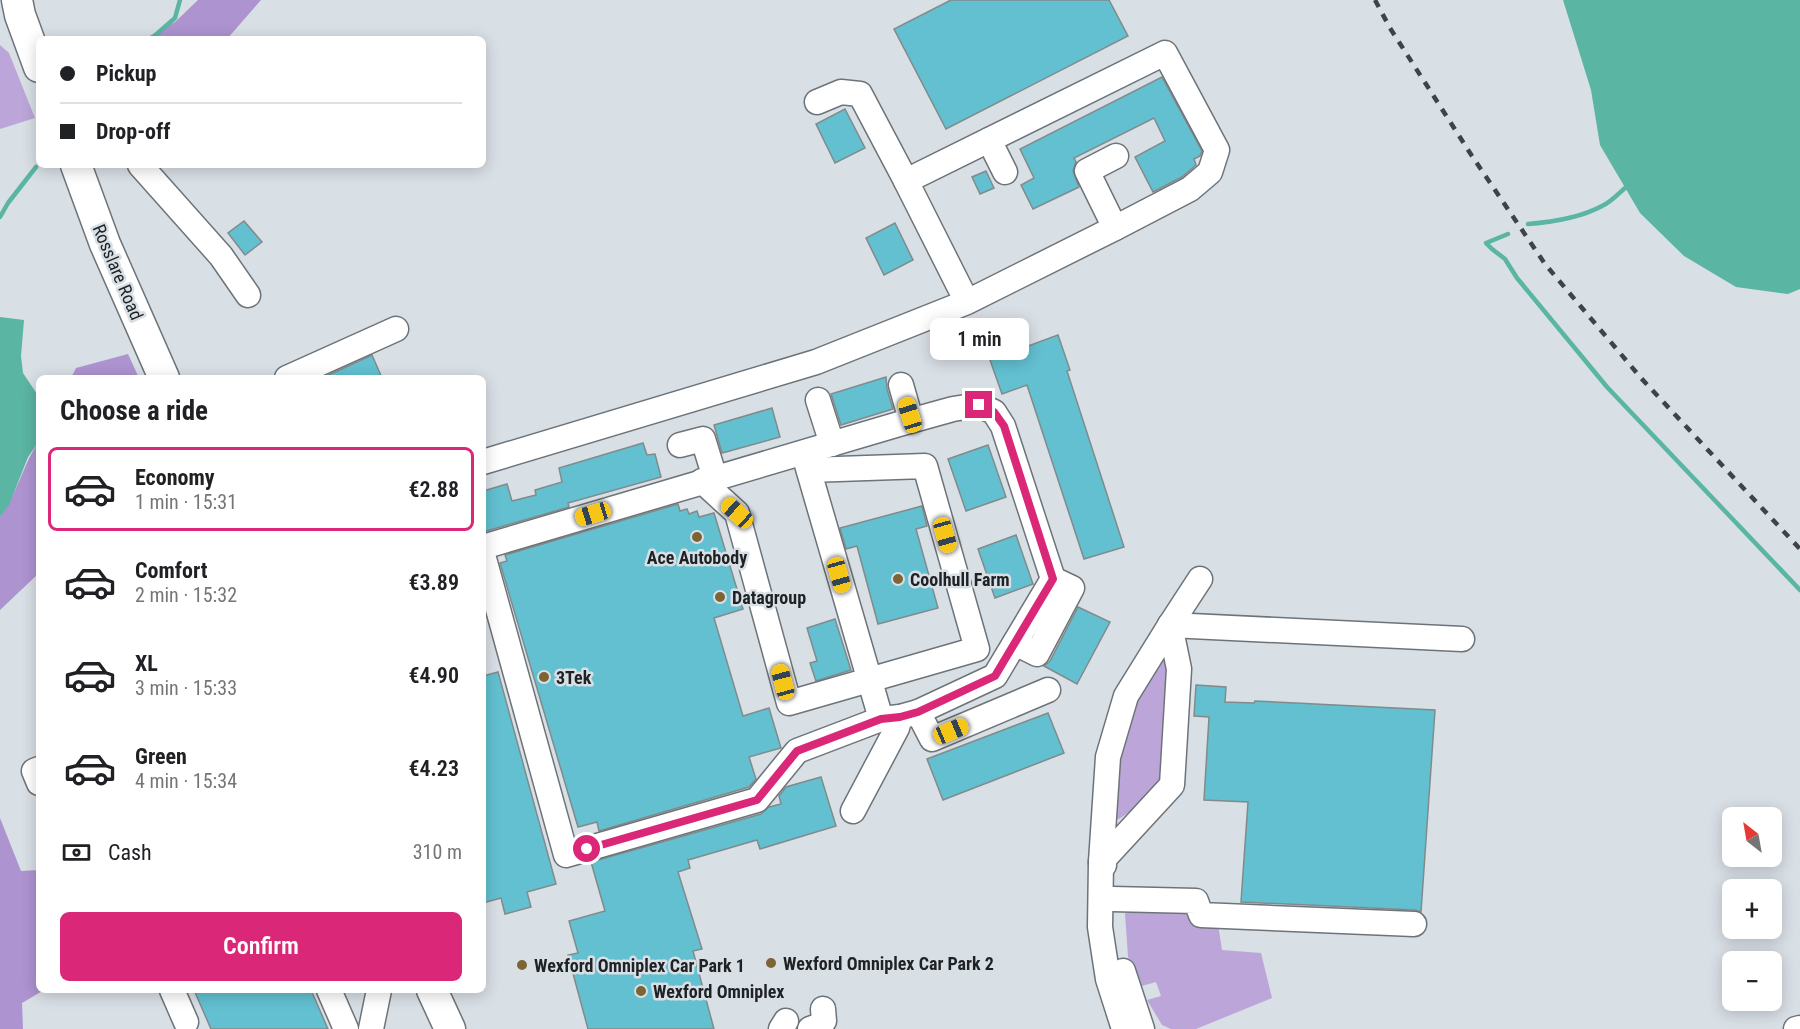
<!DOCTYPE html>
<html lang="en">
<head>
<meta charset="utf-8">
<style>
  :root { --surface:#fff; --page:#f6f6f6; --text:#202124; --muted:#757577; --line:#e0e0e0; --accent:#db2777 }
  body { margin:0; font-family:"Roboto Condensed",sans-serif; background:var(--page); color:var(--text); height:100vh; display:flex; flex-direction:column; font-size:22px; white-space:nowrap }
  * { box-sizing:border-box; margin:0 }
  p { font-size:20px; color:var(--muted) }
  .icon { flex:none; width:33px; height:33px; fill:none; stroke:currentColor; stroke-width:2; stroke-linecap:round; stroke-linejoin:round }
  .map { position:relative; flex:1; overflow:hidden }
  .sheet { position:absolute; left:36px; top:375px; width:450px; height:618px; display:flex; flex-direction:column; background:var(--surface); border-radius:9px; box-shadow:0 3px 15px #0003 }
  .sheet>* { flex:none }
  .banner { position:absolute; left:36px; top:36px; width:450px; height:132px; border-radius:9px; box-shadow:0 3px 15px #0003; display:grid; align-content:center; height:132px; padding:0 24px; background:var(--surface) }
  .needle { width:39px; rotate:329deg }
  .controls { position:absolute; left:1722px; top:807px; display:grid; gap:12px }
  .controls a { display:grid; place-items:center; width:60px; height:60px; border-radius:9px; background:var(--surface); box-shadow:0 3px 15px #0003; font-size:30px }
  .end { position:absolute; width:27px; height:27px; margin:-14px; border:8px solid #db2777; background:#fff; box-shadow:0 0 0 3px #fff }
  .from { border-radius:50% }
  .bubble { position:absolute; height:42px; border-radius:9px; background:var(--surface); box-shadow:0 3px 15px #0003; font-size:20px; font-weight:600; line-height:42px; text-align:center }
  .car { position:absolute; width:18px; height:36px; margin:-18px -9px; border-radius:8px; box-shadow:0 0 4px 2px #0007; background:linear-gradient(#f5c518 24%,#345 0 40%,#f5c518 0 76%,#345 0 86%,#f5c518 0) }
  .banner b { display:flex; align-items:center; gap:21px; height:57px; font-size:22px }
  .banner b+b { border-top:2px solid var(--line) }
  .banner i { width:15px; height:15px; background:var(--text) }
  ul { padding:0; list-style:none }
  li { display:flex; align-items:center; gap:18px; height:84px; margin:0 12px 9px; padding:0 12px; border:3px solid transparent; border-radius:9px }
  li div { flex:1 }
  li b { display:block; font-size:22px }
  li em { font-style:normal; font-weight:600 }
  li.selected { border-color:var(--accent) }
  li>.icon { width:54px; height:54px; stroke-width:1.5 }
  h2 { padding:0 24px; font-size:27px; line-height:72px }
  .pay { display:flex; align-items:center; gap:15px; height:66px; padding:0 24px; font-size:22px }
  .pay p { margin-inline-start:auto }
  .button { display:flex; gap:12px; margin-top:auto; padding:12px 24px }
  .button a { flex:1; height:69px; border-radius:9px; background:var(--accent); color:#fff; font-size:24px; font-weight:600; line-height:69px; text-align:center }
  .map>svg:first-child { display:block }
</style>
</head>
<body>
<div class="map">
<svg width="1800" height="1029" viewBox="0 0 1800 1029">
  <rect width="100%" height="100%" fill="#d8dfe5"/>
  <g fill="#bca6d9">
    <polygon points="0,45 9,53 35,118 0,129"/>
    <polygon points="1160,661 1164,661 1169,671 1167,769 1152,794 1131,811 1119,819 1113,820 1110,810 1127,716"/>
    <polygon points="1183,910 1187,911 1190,923 1218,924 1222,950 1261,953 1272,998 1196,1029 1171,1029 1162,1025 1147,1000 1161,996 1156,982 1138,987 1130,967 1128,956 1125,914 1127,911"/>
  </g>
  <g fill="#ad93d0">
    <polygon points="198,0 261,0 227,39 144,39 175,22"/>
    <polygon points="128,354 139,378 71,378 76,368"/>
    <path d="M39,441v132l-39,37v-93c17,-23 23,-52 39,-76z"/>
    <polygon points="0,818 21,871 39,870 39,990 44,990 22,1003 23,1029 0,1029"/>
  </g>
  <g fill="#5ab5a3">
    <polygon points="1563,0 1800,0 1800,289 1788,294 1736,287 1684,256 1640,213 1600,145 1591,90"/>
    <polygon points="0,317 24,320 21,356 23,373 39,397 39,441 28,457 9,505 0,517"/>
  </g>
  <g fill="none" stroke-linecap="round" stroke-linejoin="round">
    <g stroke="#5ab5a3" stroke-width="4.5">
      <polyline points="151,39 175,18 180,0"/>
      <polyline points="0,217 8,203 36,167"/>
      <path d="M1528,224c25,-2 52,-6 74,-18 9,-4 16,-12 23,-18"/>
      <polyline points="1508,234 1486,243 1492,249 1505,259 1517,278 1607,387 1800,590"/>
    </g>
  </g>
  <g fill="#62c0d0" stroke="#818b8c" stroke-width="1.5">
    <polygon points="951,0 1109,0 1128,36 946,129 894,29"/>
    <polygon points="1162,77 1202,151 1200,156 1194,159 1196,165 1182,177 1153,192 1135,157 1165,141 1154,118 1074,158 1076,162 1073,171 1079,187 1033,209 1021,185 1034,178 1020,149"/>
    <polygon points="845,109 865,148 835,163 816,124"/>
    <polygon points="986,171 994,188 980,194 972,177"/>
    <polygon points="244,221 262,242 245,255 228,233"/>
    <polygon points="895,223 913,260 884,275 866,238"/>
    <polygon points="1058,335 1070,370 1067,371 1124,547 1084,559 1027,385 1002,394 990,360"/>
    <polygon points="372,355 382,378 322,378"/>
    <polygon points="886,377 887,389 893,409 841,425 831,394"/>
    <polygon points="772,408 780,437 722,453 714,425"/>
    <polygon points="643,443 647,455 655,454 661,477 568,503 569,507 483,532 483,491 507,484 512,501 536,495 535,490 562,482 559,468"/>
    <polygon points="988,445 1006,497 966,511 948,459"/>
    <polygon points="678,504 680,511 687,509 689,514 697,511 699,517 714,513 743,609 714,618 743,716 769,708 781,748 749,757 756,779 749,787 599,831 597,822 578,827 500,563 507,561 505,555"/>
    <polygon points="922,506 927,526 916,529 938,608 878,624 857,546 846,549 840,528"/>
    <polygon points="1016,535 1033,584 995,598 978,549"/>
    <polygon points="1078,607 1110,622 1077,684 1044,666 1050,661"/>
    <polygon points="835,619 851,670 816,681 810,663 817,661 807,628"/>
    <polygon points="498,672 556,884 527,892 531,907 505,914 501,898 483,903 483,676"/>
    <polygon points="1196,685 1226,687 1225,702 1254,703 1255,701 1435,710 1421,912 1415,910 1241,902 1248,802 1204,800 1209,717 1194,716"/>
    <polygon points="1048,713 1064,753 943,800 927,759"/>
    <polygon points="821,777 836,826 760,849 757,840 688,860 690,868 678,872 702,949 693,951 714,1029 588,1029 568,955 578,953 569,921 605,911 591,862 761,814 769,807 781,804 779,796 786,787"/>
    <polygon points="194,990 311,990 328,1029 211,1029"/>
  </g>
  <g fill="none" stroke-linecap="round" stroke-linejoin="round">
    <defs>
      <g id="minor">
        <polyline points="817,102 841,92 860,94 906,181"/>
        <polyline points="989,140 1005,172"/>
        <polyline points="140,165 221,256 248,295"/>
        <polyline points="1115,228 1087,171 1116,156"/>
        <polyline points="287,378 396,329"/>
        <polyline points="901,385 911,420"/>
        <polyline points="818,400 832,444"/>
        <polyline points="680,445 703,439 715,478"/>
        <polyline points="805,458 881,719"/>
        <polyline points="483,462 816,362 967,302 906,181 1165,53 1217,150 1210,172 1190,189 1115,228 967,302"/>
        <polyline points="702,481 737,513 789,703 977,649 925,466 809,470"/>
        <polyline points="483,547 899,424 953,409 979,405 994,412 1003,426 1053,579 995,676 918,712 900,717 881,719 797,751 757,800 566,855 483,555"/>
        <polyline points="1170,625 1462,639"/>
        <polyline points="1015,643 1037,654 1072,588 1053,579"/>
        <polyline points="918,712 932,739 1048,690"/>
        <polyline points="39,769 34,771 39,783"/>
        <polyline points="853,811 897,728 900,717"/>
        <polyline points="1104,865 1101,862 1172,785 1179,669 1170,625"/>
        <polyline points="1112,899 1196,901 1201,915 1414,924"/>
        <polyline points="1123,971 1142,1029"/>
        <polyline points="172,990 186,1022"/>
        <polyline points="329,990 346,1029"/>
        <polyline points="371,1029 379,990"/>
        <polyline points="781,1029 786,1021"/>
        <polyline points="810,1029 818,1026 824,1021 823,1009"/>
        <polyline points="1124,1029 1108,979 1100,927 1101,862 1108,757 1126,696 1170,625 1200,579"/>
        <polyline points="1796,1029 1800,1028"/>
      </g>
      <g id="major">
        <polyline points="17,0 20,15 39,67"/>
        <polyline points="76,165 105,244 164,378"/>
        <polyline points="432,990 450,1029"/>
      </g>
    </defs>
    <use href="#minor" stroke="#6d7479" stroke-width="27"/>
    <use href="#major" stroke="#6d7479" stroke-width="33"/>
    <use href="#minor" stroke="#fff" stroke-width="24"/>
    <use href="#major" stroke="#fff" stroke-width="30"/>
    <polyline stroke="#3f4346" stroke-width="4.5" stroke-dasharray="8 8" stroke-linecap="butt" points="1375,0 1390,28 1472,156 1545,264 1641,378 1800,549"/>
  </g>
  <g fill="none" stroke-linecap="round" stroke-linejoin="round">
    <polyline stroke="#db2777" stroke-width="8" points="587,849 757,800 797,751 881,719 900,717 918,712 995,676 1053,579 1004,426 994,412 979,405"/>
  </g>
  <g fill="#7b6535" stroke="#d8dfe5" stroke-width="2">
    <circle cx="697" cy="537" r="6"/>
    <circle cx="898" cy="579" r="6"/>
    <circle cx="720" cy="597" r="6"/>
    <circle cx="544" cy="677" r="6"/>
    <circle cx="771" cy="963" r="6"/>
    <circle cx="522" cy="965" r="6"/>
    <circle cx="641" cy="991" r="6"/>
  </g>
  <g text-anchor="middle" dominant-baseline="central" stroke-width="5" stroke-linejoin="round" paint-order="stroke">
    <g font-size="18" fill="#1f2224" stroke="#d8dfe5">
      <text transform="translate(118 272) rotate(67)">Rosslare Road</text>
    </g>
    <g font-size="18" font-weight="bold" fill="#1f2224" stroke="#d8dfe5" text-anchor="start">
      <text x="697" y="557" text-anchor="middle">Ace Autobody</text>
      <text x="910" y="579">Coolhull Farm</text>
      <text x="732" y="597">Datagroup</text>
      <text x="556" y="677">3Tek</text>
      <text x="783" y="963">Wexford Omniplex Car Park 2</text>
      <text x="534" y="965">Wexford Omniplex Car Park 1</text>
      <text x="653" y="991">Wexford Omniplex</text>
    </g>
  </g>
</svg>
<div class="controls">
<a><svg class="needle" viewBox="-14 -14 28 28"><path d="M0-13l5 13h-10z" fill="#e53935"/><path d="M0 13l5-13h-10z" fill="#757577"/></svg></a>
<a>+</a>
<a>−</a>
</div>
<i class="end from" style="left:587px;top:849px"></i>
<i class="end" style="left:979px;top:405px"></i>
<div class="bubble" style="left:930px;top:318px;width:99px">1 min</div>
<i class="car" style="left:910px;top:415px;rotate:343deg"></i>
<i class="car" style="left:737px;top:513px;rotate:312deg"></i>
<i class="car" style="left:593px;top:514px;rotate:253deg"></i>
<i class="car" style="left:945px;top:535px;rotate:164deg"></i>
<i class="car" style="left:839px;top:575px;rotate:164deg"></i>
<i class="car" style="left:783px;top:682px;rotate:345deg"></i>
<i class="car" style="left:951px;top:731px;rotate:67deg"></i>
<div class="banner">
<b><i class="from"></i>Pickup</b>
<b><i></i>Drop-off</b>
</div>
<section class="sheet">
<h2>Choose a ride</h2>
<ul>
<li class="selected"><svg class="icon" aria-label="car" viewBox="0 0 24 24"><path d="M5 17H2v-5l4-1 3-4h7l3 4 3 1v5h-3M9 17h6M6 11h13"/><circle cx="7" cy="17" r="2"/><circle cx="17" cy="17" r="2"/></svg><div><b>Economy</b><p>1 min · 15:31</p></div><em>€2.88</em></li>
<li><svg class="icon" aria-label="car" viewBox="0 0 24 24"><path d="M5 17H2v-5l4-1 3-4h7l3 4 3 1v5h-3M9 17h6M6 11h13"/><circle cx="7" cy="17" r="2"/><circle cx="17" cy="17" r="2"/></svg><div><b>Comfort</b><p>2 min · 15:32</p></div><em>€3.89</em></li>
<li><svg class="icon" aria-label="car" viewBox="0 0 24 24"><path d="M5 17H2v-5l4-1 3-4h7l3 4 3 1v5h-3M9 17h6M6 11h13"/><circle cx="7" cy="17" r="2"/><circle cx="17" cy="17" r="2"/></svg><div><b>XL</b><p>3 min · 15:33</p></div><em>€4.90</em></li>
<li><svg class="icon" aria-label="car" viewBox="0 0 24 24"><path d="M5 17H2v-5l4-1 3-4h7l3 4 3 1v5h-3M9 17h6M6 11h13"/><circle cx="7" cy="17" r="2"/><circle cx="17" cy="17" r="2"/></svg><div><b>Green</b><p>4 min · 15:34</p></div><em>€4.23</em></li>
</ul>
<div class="pay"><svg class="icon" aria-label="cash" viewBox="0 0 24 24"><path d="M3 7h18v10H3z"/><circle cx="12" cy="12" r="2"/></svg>Cash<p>310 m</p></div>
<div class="button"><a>Confirm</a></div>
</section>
</div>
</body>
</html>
